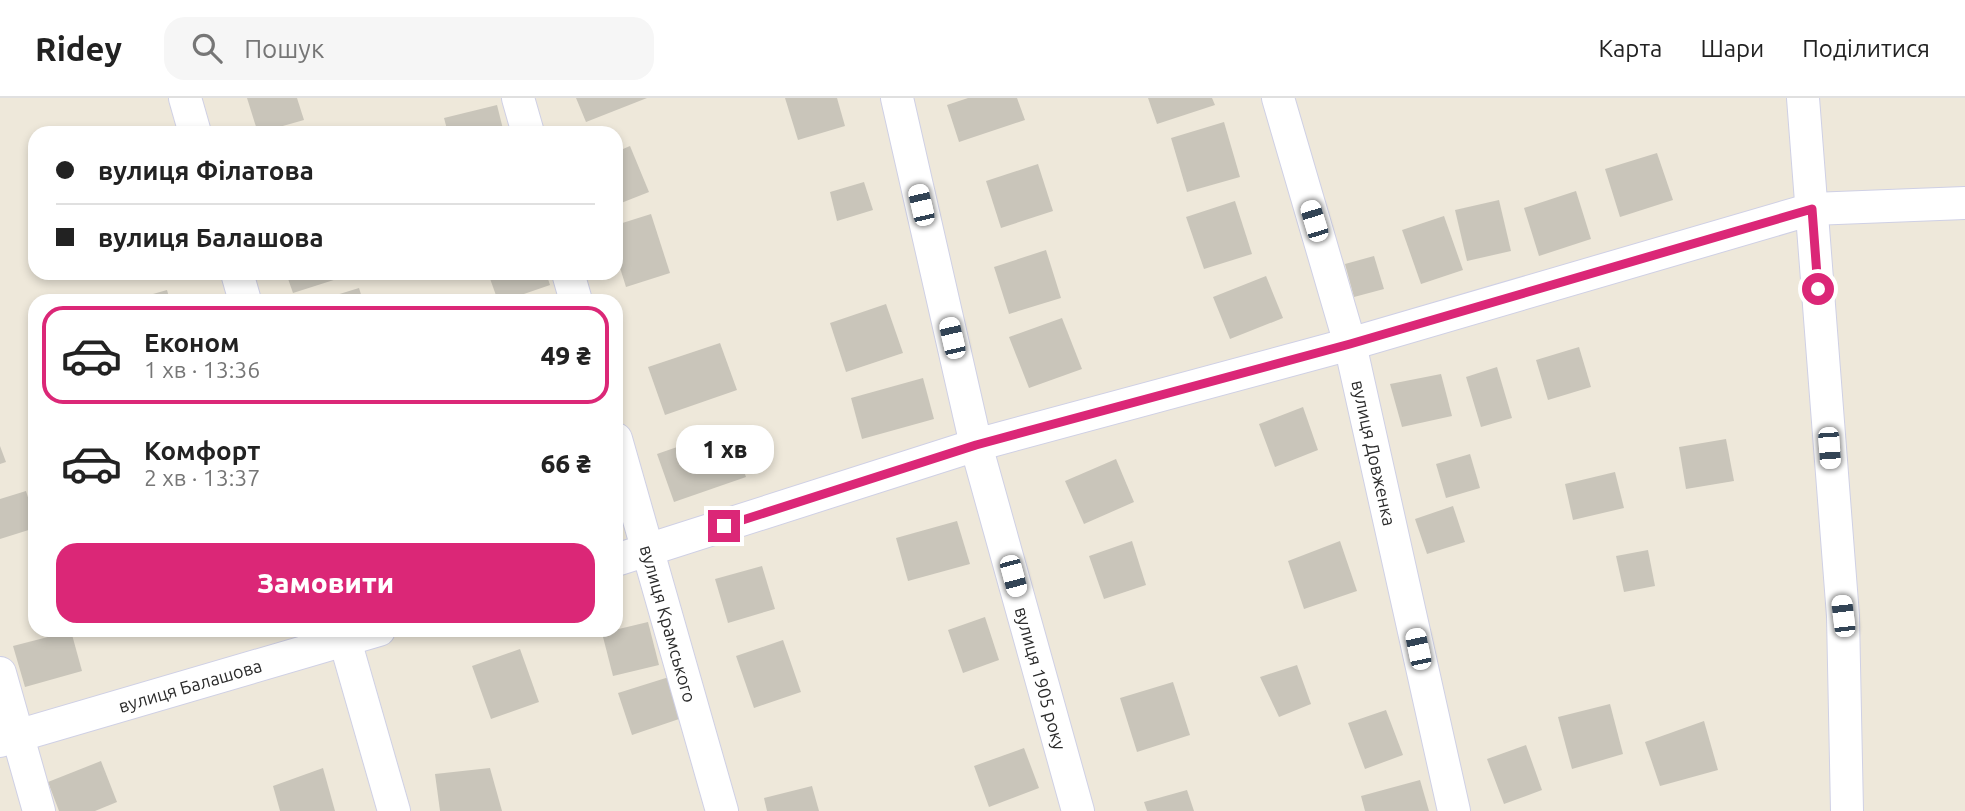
<!DOCTYPE html>
<html lang="uk">
<head>
<meta charset="utf-8">
<style>
  :root { --surface:#fff; --page:#f6f6f6; --text:#222; --muted:#767676; --line:#e0e0e0; --accent:#db2777 }
  body { margin:0; font-family:Ubuntu,sans-serif; background:var(--page); color:var(--text); height:100vh; display:flex; flex-direction:column; font-size:26px; white-space:nowrap }
  * { box-sizing:border-box; margin:0 }
  p { font-size:23px; color:var(--muted) }
  .icon { flex:none; width:38px; height:38px; fill:none; stroke:currentColor; stroke-width:2; stroke-linecap:round; stroke-linejoin:round }
  .map { position:relative; flex:1; overflow:hidden }
  .drawer { position:absolute; left:28px; top:196px; width:595px; height:343px; display:flex; flex-direction:column; background:var(--surface); border-radius:21px; box-shadow:0 4px 10px #0003 }
  .drawer>* { flex:none }
  .guide { position:absolute; left:28px; top:28px; width:595px; height:154px; border-radius:21px; box-shadow:0 4px 10px #0003; display:grid; align-content:center; height:154px; padding:0 28px; background:var(--surface) }
  .end { position:absolute; width:32px; height:32px; margin:-16px; border:9px solid #db2777; background:#fff; box-shadow:0 0 0 4px #fff }
  .from { border-radius:50% }
  .bubble { position:absolute; height:49px; border-radius:21px; background:var(--surface); box-shadow:0 4px 10px #0003; font-size:23px; font-weight:800; line-height:49px; text-align:center }
  .car { position:absolute; width:21px; height:42px; margin:-21px -10px; border-radius:9px; box-shadow:0 0 5px 2px #0007; background:linear-gradient(#fff 24%,#345 0 40%,#fff 0 76%,#345 0 86%,#fff 0) }
  .guide b { display:flex; align-items:center; gap:24px; height:66px; font-size:26px }
  .guide b+b { border-top:2px solid var(--line) }
  .guide i { width:18px; height:18px; background:var(--text) }
  ul { padding:12px 0 0; list-style:none }
  li { display:flex; align-items:center; gap:21px; height:98px; margin:0 14px 10px; padding:0 14px; border:4px solid transparent; border-radius:21px }
  li div { flex:1 }
  li b { display:block; font-size:26px }
  li em { font-style:normal; font-weight:800 }
  li.selected { border-color:var(--accent) }
  li>.icon { width:63px; height:63px; stroke-width:1.5 }
  .button { display:flex; gap:14px; margin-top:auto; padding:14px 28px }
  .button a { flex:1; height:80px; border-radius:21px; background:var(--accent); color:#fff; font-size:28px; font-weight:800; line-height:80px; text-align:center }
  header { display:flex; align-items:center; gap:42px; box-sizing:border-box; height:98px; padding:0 35px; background:var(--surface); border-bottom:2px solid var(--line) }
  header strong { font-size:33px }
  nav { display:flex; gap:38px; margin-inline-start:auto; font-size:24px }
  .search { width:490px; height:63px; background:var(--page); display:flex; align-items:center; gap:18px; box-sizing:border-box; padding:0 24px; border-radius:21px; color:var(--muted); font-size:26px }
  .map>svg:first-child { display:block }
</style>
</head>
<body>
<header>
<strong>Ridey</strong>
<div class="search"><svg class="icon" aria-label="search" viewBox="0 0 24 24"><circle cx="10" cy="10" r="6"/><path d="M15 15l6 6"/></svg>Пошук</div>
<nav><a>Карта</a><a>Шари</a><a>Поділитися</a></nav>
</header>
<div class="map">
<svg width="1965" height="713" viewBox="0 0 1965 713">
  <rect width="100%" height="100%" fill="#eee8da"/>
  <g fill="#c9c5ba">
    <polygon points="247,0 297,0 304,22 258,35"/>
    <polygon points="576,0 647,0 586,24"/>
    <polygon points="785,0 837,0 845,28 798,42"/>
    <polygon points="968,0 1017,0 1025,22 959,44 947,7"/>
    <polygon points="1148,0 1212,0 1215,7 1157,26"/>
    <polygon points="497,7 504,35 448,35 444,20"/>
    <polygon points="1224,24 1240,79 1187,94 1171,40"/>
    <polygon points="143,29 144,35 124,35 124,34"/>
    <polygon points="630,48 649,94 616,107 616,54"/>
    <polygon points="1657,55 1673,102 1620,119 1605,71"/>
    <polygon points="1038,66 1053,113 1001,130 986,83"/>
    <polygon points="864,84 873,112 837,123 830,94"/>
    <polygon points="1576,93 1591,141 1539,158 1524,110"/>
    <polygon points="1499,102 1511,153 1467,163 1455,112"/>
    <polygon points="1235,103 1252,156 1204,171 1186,119"/>
    <polygon points="651,116 670,175 626,189 616,157 616,127"/>
    <polygon points="1444,118 1463,172 1421,186 1402,132"/>
    <polygon points="1046,152 1061,200 1009,216 994,169"/>
    <polygon points="1374,158 1384,191 1354,199 1345,166"/>
    <polygon points="286,175 339,175 340,180 293,195"/>
    <polygon points="488,175 546,175 550,187 504,203 498,203"/>
    <polygon points="1266,178 1283,220 1230,241 1213,199"/>
    <polygon points="359,190 363,203 320,203 320,202"/>
    <polygon points="167,192 170,203 132,203 132,202"/>
    <polygon points="886,206 903,255 846,274 830,225"/>
    <polygon points="1062,220 1082,271 1029,290 1009,239"/>
    <polygon points="720,245 737,292 665,317 648,269"/>
    <polygon points="1579,249 1591,289 1548,302 1536,262"/>
    <polygon points="1497,269 1512,320 1481,329 1466,279"/>
    <polygon points="1441,276 1452,318 1402,329 1390,286"/>
    <polygon points="923,280 934,321 862,341 851,300"/>
    <polygon points="1303,309 1318,352 1275,369 1259,326"/>
    <polygon points="729,331 746,379 674,404 657,356"/>
    <polygon points="1726,341 1734,383 1686,391 1679,349"/>
    <polygon points="0,348 6,364 0,366"/>
    <polygon points="1470,356 1480,390 1446,400 1436,366"/>
    <polygon points="1116,361 1134,404 1084,426 1065,383"/>
    <polygon points="1615,374 1624,410 1573,422 1565,386"/>
    <polygon points="26,393 35,422 35,430 0,441 0,401"/>
    <polygon points="1453,408 1465,444 1427,456 1415,421"/>
    <polygon points="957,423 970,466 908,483 896,440"/>
    <polygon points="1132,443 1146,487 1104,501 1089,458"/>
    <polygon points="1340,443 1357,493 1304,511 1288,463"/>
    <polygon points="1648,452 1655,488 1624,494 1616,458"/>
    <polygon points="762,468 775,511 728,525 715,481"/>
    <polygon points="985,519 999,562 963,575 948,532"/>
    <polygon points="648,524 659,567 613,578 602,535"/>
    <polygon points="71,533 82,573 25,589 13,548"/>
    <polygon points="783,542 801,594 754,610 736,558"/>
    <polygon points="520,551 539,604 491,621 472,568"/>
    <polygon points="1297,567 1311,606 1279,619 1260,579"/>
    <polygon points="669,579 682,620 632,637 618,595"/>
    <polygon points="1173,584 1190,637 1137,654 1120,600"/>
    <polygon points="1610,606 1623,656 1572,671 1558,619"/>
    <polygon points="1386,612 1403,657 1365,671 1348,625"/>
    <polygon points="1704,623 1718,672 1660,688 1645,644"/>
    <polygon points="1526,647 1542,692 1504,706 1487,661"/>
    <polygon points="1024,650 1039,690 989,709 974,668"/>
    <polygon points="101,663 117,704 95,713 59,713 48,684"/>
    <polygon points="323,670 335,713 280,713 273,688"/>
    <polygon points="490,670 502,713 440,713 435,676"/>
    <polygon points="1420,682 1429,713 1365,713 1361,698"/>
    <polygon points="812,688 819,713 767,713 764,700"/>
    <polygon points="1187,692 1194,713 1147,713 1144,704"/>
  </g>
  <g fill="none" stroke-linecap="round" stroke-linejoin="round">
    <defs>
      <g id="minor">
        <polyline points="185,0 195,35"/>
        <polyline points="518,0 528,35"/>
        <path id="s1" d="M897,0l79,347 102,366"/>
        <path id="s2" d="M1278,0l72,246 104,467"/>
        <polyline points="1803,0 1843,518 1847,713"/>
        <polyline points="237,175 245,203"/>
        <polyline points="568,175 576,203"/>
        <path id="s3" d="M616,341l106,372"/>
        <polyline points="616,462 976,347 1350,246 1812,111 1965,105"/>
        <polyline points="342,532 394,713"/>
        <polyline points="0,575 39,713"/>
        <path id="s4" d="M0,643l379,-111"/>
      </g>
    </defs>
    <use href="#minor" stroke="#cfd0e5" stroke-width="34"/>
    <use href="#minor" stroke="#fff" stroke-width="32"/>
  </g>
  <g fill="none" stroke-linecap="round" stroke-linejoin="round">
    <polyline stroke="#db2777" stroke-width="9" points="724,428 976,347 1350,246 1812,111 1818,191"/>
  </g>
  <g text-anchor="middle" dominant-baseline="central" stroke-width="5" stroke-linejoin="round" paint-order="stroke">
    <g font-size="18" fill="#2a2a2a" stroke="#fff">
      <text stroke="none"><textPath href="#s2" startOffset="368">вулиця Довженка</textPath></text>
      <text stroke="none"><textPath href="#s3" startOffset="192">вулиця Крамського</textPath></text>
      <text stroke="none"><textPath href="#s1" startOffset="598">вулиця 1905 року</textPath></text>
      <text stroke="none"><textPath href="#s4" startOffset="198">вулиця Балашова</textPath></text>
    </g>
  </g>
</svg>
<i class="end from" style="left:1818px;top:191px"></i>
<i class="end" style="left:724px;top:428px"></i>
<div class="bubble" style="left:676px;top:327px;width:98px">1 хв</div>
<i class="car" style="left:921px;top:107px;rotate:347deg"></i>
<i class="car" style="left:1314px;top:123px;rotate:343deg"></i>
<i class="car" style="left:952px;top:240px;rotate:347deg"></i>
<i class="car" style="left:1829px;top:350px;rotate:176deg"></i>
<i class="car" style="left:1013px;top:478px;rotate:165deg"></i>
<i class="car" style="left:1843px;top:518px;rotate:353deg"></i>
<i class="car" style="left:1418px;top:551px;rotate:348deg"></i>
<div class="guide">
<b><i class="from"></i>вулиця Філатова</b>
<b><i></i>вулиця Балашова</b>
</div>
<section class="drawer">
<ul>
<li class="selected"><svg class="icon" aria-label="car" viewBox="0 0 24 24"><path d="M5 17H2v-5l4-1 3-4h7l3 4 3 1v5h-3M9 17h6M6 11h13"/><circle cx="7" cy="17" r="2"/><circle cx="17" cy="17" r="2"/></svg><div><b>Економ</b><p>1 хв · 13:36</p></div><em>49 ₴</em></li>
<li><svg class="icon" aria-label="car" viewBox="0 0 24 24"><path d="M5 17H2v-5l4-1 3-4h7l3 4 3 1v5h-3M9 17h6M6 11h13"/><circle cx="7" cy="17" r="2"/><circle cx="17" cy="17" r="2"/></svg><div><b>Комфорт</b><p>2 хв · 13:37</p></div><em>66 ₴</em></li>
</ul>
<div class="button"><a>Замовити</a></div>
</section>
</div>
</body>
</html>
